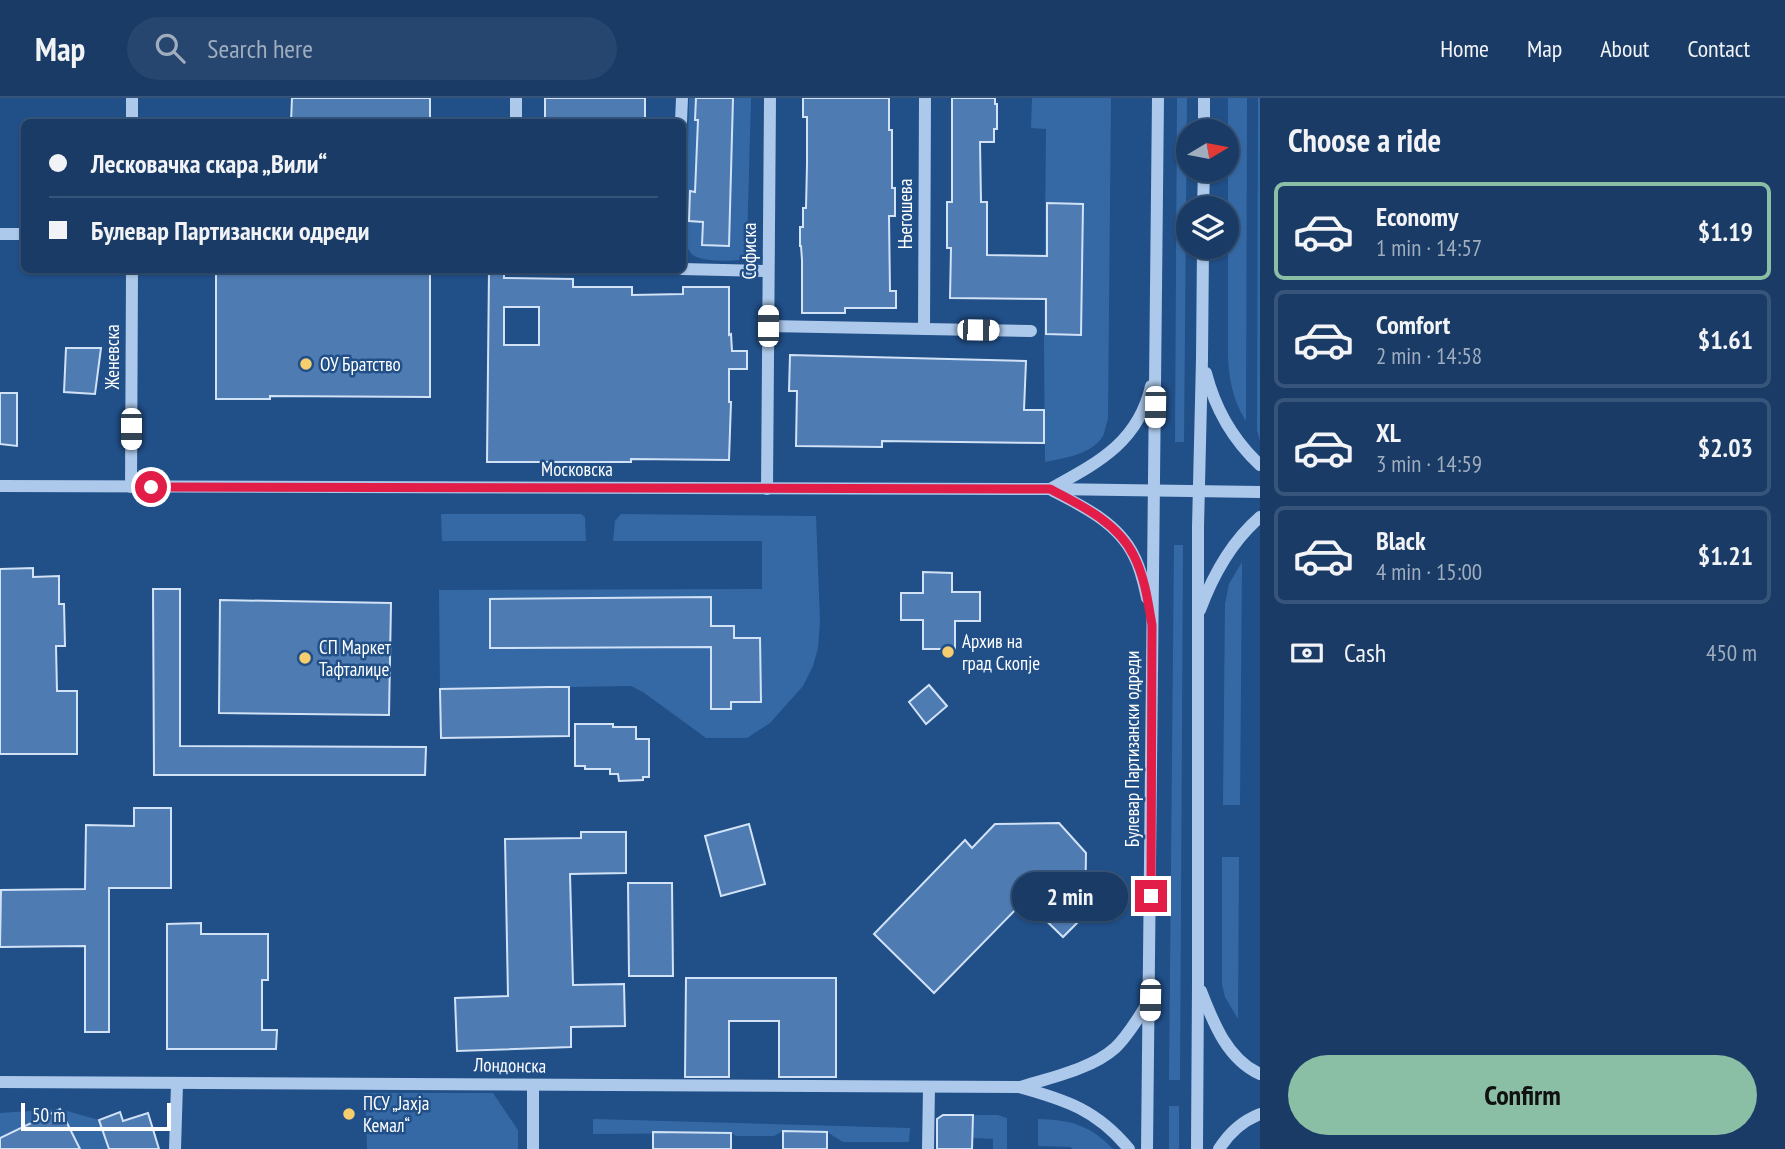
<!DOCTYPE html>
<html lang="en">
<head>
<meta charset="utf-8">
<style>
  :root { --surface:#193b66; --page:#26466f; --text:#f1f3f6; --muted:#9fadbf; --line:#37557a; --accent:#8abfa5 }
  body { margin:0; font-family:"PT Sans Narrow",sans-serif; background:var(--page); color:var(--text); height:100vh; display:flex; flex-direction:column; font-size:26px; white-space:nowrap }
  * { box-sizing:border-box; margin:0 }
  p { font-size:23px; color:var(--muted) }
  .icon { flex:none; width:38px; height:38px; fill:none; stroke:currentColor; stroke-width:2; stroke-linecap:round; stroke-linejoin:round }
  .map { position:relative; flex:1; overflow:hidden }
  .sheet { display:flex; flex-direction:column; background:var(--surface); width:525px }
  .sheet>* { flex:none }
  .banner { position:absolute; left:21px; top:21px; width:665px; height:154px; border-radius:10px; box-shadow:0 2px 5px #0004,0 0 0 2px var(--line); display:grid; align-content:center; height:154px; padding:0 28px; background:var(--surface) }
  .needle { width:46px; rotate:80deg }
  .fabs { position:absolute; left:1176px; top:21px; display:grid; gap:14px }
  .fabs a { display:grid; place-items:center; width:63px; height:63px; border-radius:50%; background:var(--surface); box-shadow:0 2px 5px #0004,0 0 0 2px var(--line); font-size:35px }
  .scale { position:absolute; left:21px; bottom:18px; width:150px; box-sizing:border-box; padding-left:7px; border:4px solid #fff; border-top:0; font-size:19px; line-height:24px; white-space:nowrap; color:#fff; -webkit-text-stroke:5px #214f88; paint-order:stroke }
  .end { position:absolute; width:32px; height:32px; margin:-16px; border:9px solid #e11d48; background:#fff; box-shadow:0 0 0 4px #fff }
  .from { border-radius:50% }
  .bubble { position:absolute; height:49px; border-radius:24px; background:var(--surface); box-shadow:0 2px 5px #0004,0 0 0 2px var(--line); font-size:23px; font-weight:700; line-height:49px; text-align:center }
  .car { position:absolute; width:21px; height:42px; margin:-21px -10px; border-radius:9px; box-shadow:0 0 5px 2px #0007; background:linear-gradient(#fff 24%,#345 0 40%,#fff 0 76%,#345 0 86%,#fff 0) }
  .banner b { display:flex; align-items:center; gap:24px; height:66px; font-size:26px }
  .banner b+b { border-top:2px solid var(--line) }
  .banner i { width:18px; height:18px; background:var(--text) }
  ul { padding:0; list-style:none }
  li { display:flex; align-items:center; gap:21px; height:98px; margin:0 14px 10px; padding:0 14px; border:4px solid var(--line); border-radius:10px }
  li div { flex:1 }
  li b { display:block; font-size:26px }
  li em { font-style:normal; font-weight:700 }
  li.on { border-color:var(--accent) }
  li>.icon { width:63px; height:63px; stroke-width:1.5 }
  h2 { padding:0 28px; font-size:32px; line-height:84px }
  .pay { display:flex; align-items:center; gap:18px; height:77px; padding:0 28px; font-size:26px }
  .pay p { margin-inline-start:auto }
  .action { display:flex; gap:14px; margin-top:auto; padding:14px 28px }
  .action a { flex:1; height:80px; border-radius:42px; background:var(--accent); color:#111; font-size:28px; font-weight:700; line-height:80px; text-align:center }
  header { display:flex; align-items:center; gap:42px; box-sizing:border-box; height:98px; padding:0 35px; background:var(--surface); border-bottom:2px solid var(--line) }
  header strong { font-size:33px }
  nav { display:flex; gap:38px; margin-inline-start:auto; font-size:24px }
  .search { width:490px; height:63px; background:var(--page); display:flex; align-items:center; gap:18px; box-sizing:border-box; padding:0 24px; border-radius:38px; color:var(--muted); font-size:26px }
  main { display:flex; flex:1; min-height:0 }
  .map>svg:first-child { display:block }
</style>
</head>
<body>
<header>
<strong>Map</strong>
<div class="search"><svg class="icon" aria-label="search" viewBox="0 0 24 24"><circle cx="10" cy="10" r="6"/><path d="M15 15l6 6"/></svg>Search here</div>
<nav><a>Home</a><a>Map</a><a>About</a><a>Contact</a></nav>
</header>
<main>
<div class="map">
<svg width="1260" height="1051" viewBox="0 0 1260 1051">
  <rect width="100%" height="100%" fill="#214f88"/>
  <g fill="#3569a5">
    <path d="M689,0h62l-4,147 -2,10 -5,5c-11,1 -38,2 -47,-5 -5,-4 -6,-9 -7,-16z"/>
    <path d="M1032,0h79l-3,321c-2,5 -3,12 -5,17 -12,19 -39,22 -58,26l-1,-116 2,-217 -15,-1z"/>
    <polygon points="1177,0 1187,0 1184,344 1175,344"/>
    <path d="M1228,0h19l-1,323c-13,-20 -17,-41 -18,-65z"/>
    <polygon points="1258,0 1260,0 1260,343 1257,332"/>
    <polygon points="441,416 581,416 585,419 586,443 442,443"/>
    <polygon points="621,416 816,418 820,523 818,550 813,568 803,588 770,625 747,640 706,640 643,594 631,588 440,591 439,492 762,491 762,443 613,443 615,423"/>
    <polygon points="1174,447 1183,447 1180,982 1169,982"/>
    <polygon points="1242,464 1240,707 1223,707 1225,506 1229,486"/>
    <polygon points="1222,759 1239,759 1238,921 1225,899 1222,886"/>
    <polygon points="365,995 493,995 518,1032 518,1051 367,1051"/>
    <rect x="1169" y="1008" width="10" height="43"/>
    <polygon points="60,1011 99,1022 109,1051 80,1051 60,1011 14,1033 0,1046 0,1015"/>
    <polygon points="973,1017 998,1017 1007,1020 1007,1051 993,1051 993,1041 972,1040"/>
    <polygon points="593,1021 910,1030 909,1044 843,1044 827,1034 783,1033 774,1038 736,1038 731,1035 593,1036"/>
    <path d="M1038,1021c33,1 52,6 75,30h-41l-1,-2 -33,-1z"/>
  </g>
  <g fill="#4e7bb2" stroke="#d1e2f7" stroke-width="2" fill-rule="evenodd">
    <polygon points="292,0 430,0 430,24 291,24"/>
    <rect x="545" y="0" width="100" height="24"/>
    <polygon points="696,0 733,0 729,148 702,147 703,124 689,123 690,93 695,94 698,22 695,22"/>
    <polygon points="803,0 889,0 889,32 892,32 892,90 895,90 895,118 889,118 890,193 896,193 896,210 845,210 845,215 802,215 802,162 801,148 800,148 800,129 803,129 803,110 806,110 807,66 807,19 803,19"/>
    <polygon points="952,0 995,0 995,6 997,6 997,31 994,31 994,44 980,44 981,104 987,104 987,157 1047,158 1047,105 1083,106 1081,237 1046,236 1046,201 950,200 951,150 947,150 947,104 952,104"/>
    <polygon points="216,172 430,172 430,299 270,298 270,301 216,301"/>
    <path d="M489,172h15v8l69,1v8h59v8l51,-1v-7h46v48l2,-1 1,17h15v18h-18v33h2l-2,58 -98,-1v3h-144zM504,209h35v38h-35z"/>
    <polygon points="66,250 101,250 95,296 64,294"/>
    <polygon points="790,257 1026,263 1024,312 1044,312 1044,345 882,343 882,349 796,348 797,293 789,293"/>
    <polygon points="0,295 17,295 17,348 0,346"/>
    <polygon points="33,470 33,479 59,478 59,506 64,506 65,548 56,548 57,593 77,593 77,656 0,656 0,471"/>
    <polygon points="923,474 952,475 952,494 980,494 980,523 955,523 955,551 923,551 923,522 901,522 901,495 923,495"/>
    <polygon points="153,491 180,491 180,648 426,649 425,677 154,677"/>
    <polygon points="711,499 711,528 734,528 734,540 760,540 761,604 731,604 731,611 711,611 711,549 490,550 490,501"/>
    <polygon points="220,502 391,505 389,617 219,615"/>
    <polygon points="929,587 947,608 926,626 909,604"/>
    <polygon points="549,589 569,589 569,638 441,640 440,591"/>
    <polygon points="575,626 613,626 613,629 636,629 636,641 649,641 649,679 643,679 643,682 619,683 618,676 610,676 610,671 585,671 585,668 575,668"/>
    <polygon points="134,710 171,710 171,790 109,790 109,934 85,934 85,848 0,849 1,792 85,791 86,727 134,728"/>
    <polygon points="1059,725 1086,755 1085,817 1063,839 1025,802 934,895 874,836 965,742 972,750 995,726"/>
    <polygon points="749,726 765,786 721,798 705,738"/>
    <polygon points="581,734 626,734 626,775 570,776 573,887 624,886 625,928 571,929 571,949 457,953 455,900 508,898 505,741 581,740"/>
    <polygon points="628,785 672,785 673,878 629,878"/>
    <polygon points="201,825 201,836 268,836 268,882 262,882 262,932 277,932 276,951 167,951 167,826"/>
    <polygon points="686,880 836,880 836,979 779,979 779,923 729,923 729,979 685,979"/>
    <polygon points="60,1011 80,1051 0,1051 0,1040"/>
    <polygon points="120,1014 123,1023 148,1015 159,1051 109,1051 99,1022"/>
    <polygon points="943,1017 973,1017 972,1051 937,1051 937,1021"/>
    <polygon points="783,1033 827,1034 827,1051 783,1051"/>
    <polygon points="653,1034 731,1035 731,1051 653,1051"/>
  </g>
  <g fill="none" stroke-linecap="round" stroke-linejoin="round">
    <g stroke="#acc8ea" stroke-width="12">
      <polyline points="516,0 516,24"/>
      <polyline points="132,24 132,0"/>
      <polyline points="681,24 682,0"/>
      <polyline points="1204,33 1204,0"/>
      <polyline points="1203,110 1204,72"/>
      <polyline points="0,136 24,136"/>
      <polyline points="682,171 768,173"/>
      <polyline points="768,228 1031,233"/>
      <polyline points="924,231 925,0"/>
      <path d="M1206,275c9,35 27,67 54,92"/>
      <polyline points="0,388 1050,391 1260,394"/>
      <polyline points="131,389 132,172"/>
      <polyline points="767,391 770,0"/>
      <path d="M1050,391c47,-26 88,-46 101,-103"/>
      <path d="M1053,393c30,15 66,33 81,65 7,13 10,28 13,42"/>
      <path d="M1200,512c13,-35 31,-68 60,-93"/>
      <path d="M1201,893c12,31 26,68 59,83"/>
      <path d="M0,984l1019,5c47,13 78,23 110,62"/>
      <path d="M1020,989c29,-9 72,-18 95,-39 14,-13 24,-32 35,-48"/>
      <polyline points="175,1051 177,986"/>
      <polyline points="533,1051 533,987"/>
      <polyline points="928,1051 929,989"/>
      <polyline points="1147,1051 1158,0"/>
      <polyline points="1197,1051 1198,886 1198,429 1202,261 1203,149"/>
      <path d="M1219,1051c10,-16 23,-28 41,-35"/>
    </g>
  </g>
  <g fill="none" stroke-linecap="round" stroke-linejoin="round">
    <path stroke="#e11d48" stroke-width="9" d="M151,389l899,2c31,16 68,34 84,67 11,22 14,46 18,69l-1,271"/>
  </g>
  <g fill="#f6ce6e" stroke="#214f88" stroke-width="2.5">
    <circle cx="306" cy="266" r="7"/>
    <circle cx="948" cy="554" r="7"/>
    <circle cx="305" cy="560" r="7"/>
    <circle cx="349" cy="1016" r="7"/>
  </g>
  <g text-anchor="middle" dominant-baseline="central" stroke-width="5" stroke-linejoin="round" paint-order="stroke">
    <g font-size="19" fill="#fff" stroke="#214f88">
      <text transform="translate(905 116) rotate(-90)">Његошева</text>
      <text transform="translate(749 153) rotate(-90)">Софиска</text>
      <text transform="translate(112 259) rotate(-90)">Женевска</text>
      <text x="577" y="371">Московска</text>
      <text transform="translate(1132 651) rotate(-90)">Булевар Партизански одреди</text>
      <text transform="translate(510 967) rotate(1)">Лондонска</text>
    </g>
    <g font-size="19" fill="#fff" stroke="#214f88" text-anchor="start">
      <text x="320" y="266">ОУ Братство</text>
      <text x="962" y="543">Архив на<tspan x="962" dy="22">град Скопје</tspan></text>
      <text x="319" y="549">СП Маркет<tspan x="319" dy="22">Тафталиџе</tspan></text>
      <text x="363" y="1005">ПСУ „Јахја<tspan x="363" dy="22">Кемал“</tspan></text>
    </g>
  </g>
</svg>
<div class="fabs">
<a><svg class="needle" viewBox="-14 -14 28 28"><path d="M0-13l5 13h-10z" fill="#e53935"/><path d="M0 13l5-13h-10z" fill="#9fadbf"/></svg></a>
<a><svg class="icon" aria-label="layers" viewBox="0 0 24 24"><path d="M12 4l9 5-9 5-9-5zM3 14l9 5 9-5"/></svg></a>
</div>
<div class="scale">50 m</div>
<i class="end from" style="left:151px;top:389px"></i>
<i class="end" style="left:1151px;top:798px"></i>
<div class="bubble" style="left:1012px;top:774px;width:116px">2 min</div>
<i class="car" style="left:768px;top:228px;rotate:0deg"></i>
<i class="car" style="left:978px;top:232px;rotate:91deg"></i>
<i class="car" style="left:1155px;top:309px;rotate:181deg"></i>
<i class="car" style="left:131px;top:331px;rotate:180deg"></i>
<i class="car" style="left:1150px;top:902px;rotate:181deg"></i>
<div class="banner">
<b><i class="from"></i>Лесковачка скара „Вили“</b>
<b><i></i>Булевар Партизански одреди</b>
</div>
</div>
<section class="sheet">
<h2>Choose a ride</h2>
<ul>
<li class="on"><svg class="icon" aria-label="car" viewBox="0 0 24 24"><path d="M5 17H2v-5l4-1 3-4h7l3 4 3 1v5h-3M9 17h6M6 11h13"/><circle cx="7" cy="17" r="2"/><circle cx="17" cy="17" r="2"/></svg><div><b>Economy</b><p>1 min · 14:57</p></div><em>$1.19</em></li>
<li><svg class="icon" aria-label="car" viewBox="0 0 24 24"><path d="M5 17H2v-5l4-1 3-4h7l3 4 3 1v5h-3M9 17h6M6 11h13"/><circle cx="7" cy="17" r="2"/><circle cx="17" cy="17" r="2"/></svg><div><b>Comfort</b><p>2 min · 14:58</p></div><em>$1.61</em></li>
<li><svg class="icon" aria-label="car" viewBox="0 0 24 24"><path d="M5 17H2v-5l4-1 3-4h7l3 4 3 1v5h-3M9 17h6M6 11h13"/><circle cx="7" cy="17" r="2"/><circle cx="17" cy="17" r="2"/></svg><div><b>XL</b><p>3 min · 14:59</p></div><em>$2.03</em></li>
<li><svg class="icon" aria-label="car" viewBox="0 0 24 24"><path d="M5 17H2v-5l4-1 3-4h7l3 4 3 1v5h-3M9 17h6M6 11h13"/><circle cx="7" cy="17" r="2"/><circle cx="17" cy="17" r="2"/></svg><div><b>Black</b><p>4 min · 15:00</p></div><em>$1.21</em></li>
</ul>
<div class="pay"><svg class="icon" aria-label="cash" viewBox="0 0 24 24"><path d="M3 7h18v10H3z"/><circle cx="12" cy="12" r="2"/></svg>Cash<p>450 m</p></div>
<div class="action"><a>Confirm</a></div>
</section>
</main>
</body>
</html>
